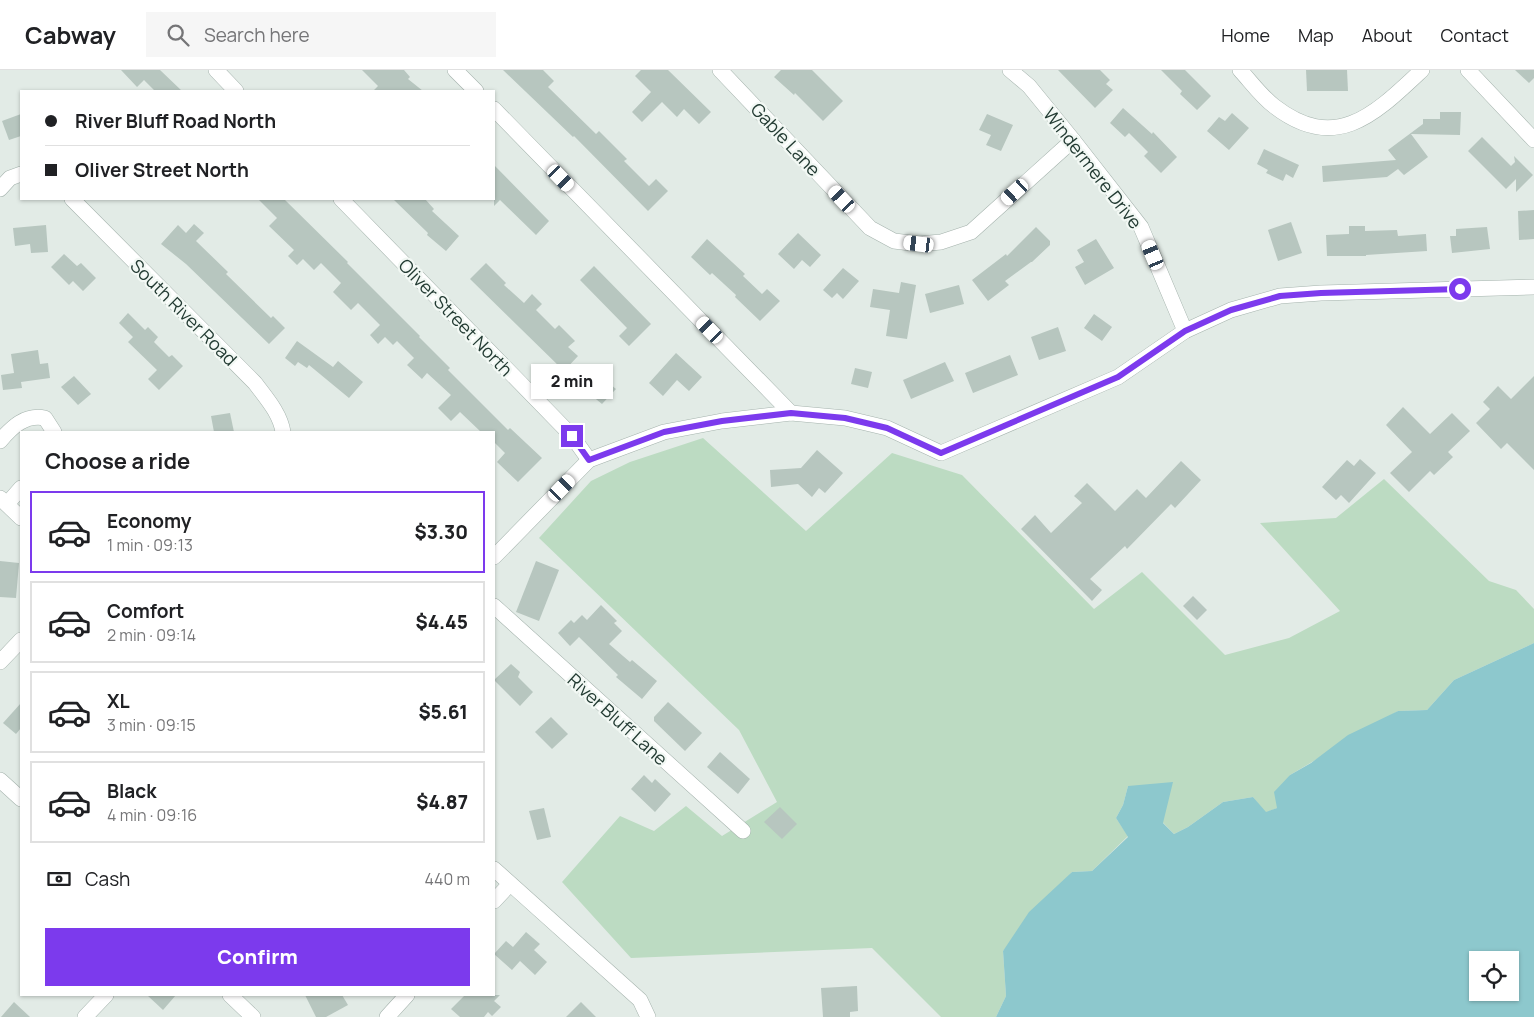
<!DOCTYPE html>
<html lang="en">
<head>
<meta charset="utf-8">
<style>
  :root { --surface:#fff; --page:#f6f6f6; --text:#202124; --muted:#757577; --line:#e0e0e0; --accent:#7c3aed }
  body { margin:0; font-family:Manrope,sans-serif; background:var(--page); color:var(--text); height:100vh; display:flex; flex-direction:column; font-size:19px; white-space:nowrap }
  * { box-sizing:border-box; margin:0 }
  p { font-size:16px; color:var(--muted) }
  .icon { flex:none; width:28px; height:28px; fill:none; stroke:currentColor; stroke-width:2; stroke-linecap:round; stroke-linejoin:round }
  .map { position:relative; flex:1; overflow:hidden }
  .details { position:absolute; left:20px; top:361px; width:475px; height:565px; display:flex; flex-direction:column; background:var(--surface); border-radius:0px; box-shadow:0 1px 4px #0004 }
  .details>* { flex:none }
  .hud { position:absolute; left:20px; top:20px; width:475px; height:110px; border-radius:0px; box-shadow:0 1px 4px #0004; display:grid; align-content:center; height:110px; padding:0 25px; background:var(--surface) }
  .controls { position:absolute; left:1469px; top:881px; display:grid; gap:10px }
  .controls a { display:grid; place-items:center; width:50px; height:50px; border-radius:0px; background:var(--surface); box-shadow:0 1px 4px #0004; font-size:25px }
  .end { position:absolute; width:22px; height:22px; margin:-11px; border:6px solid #7c3aed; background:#fff; box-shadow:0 0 0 2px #fff }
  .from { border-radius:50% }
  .bubble { position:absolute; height:35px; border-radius:0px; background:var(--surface); box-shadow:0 1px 4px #0004; font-size:16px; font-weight:800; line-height:35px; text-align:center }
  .car { position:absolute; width:15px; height:30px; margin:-15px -8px; border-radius:6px; box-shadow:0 0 4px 1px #0007; background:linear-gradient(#fff 24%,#345 0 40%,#fff 0 76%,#345 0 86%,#fff 0) }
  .hud b { display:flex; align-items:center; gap:18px; height:48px; font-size:19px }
  .hud b+b { border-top:1px solid var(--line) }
  .hud i { width:12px; height:12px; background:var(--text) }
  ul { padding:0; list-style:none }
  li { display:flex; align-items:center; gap:15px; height:82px; margin:0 10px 8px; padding:0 15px; border:2px solid var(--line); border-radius:0px }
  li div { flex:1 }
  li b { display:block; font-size:19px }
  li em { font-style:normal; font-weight:800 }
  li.active { border-color:var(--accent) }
  li>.icon { width:45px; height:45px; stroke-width:1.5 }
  h2 { padding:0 25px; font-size:22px; line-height:60px }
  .pay { display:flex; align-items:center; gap:12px; height:55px; padding:0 25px; font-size:19px }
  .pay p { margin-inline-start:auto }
  .cta { display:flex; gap:10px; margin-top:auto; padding:10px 25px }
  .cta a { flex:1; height:58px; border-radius:0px; background:var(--accent); color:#fff; font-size:20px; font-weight:800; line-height:58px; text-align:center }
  header { display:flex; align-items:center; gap:30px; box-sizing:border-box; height:70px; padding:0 25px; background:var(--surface); border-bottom:1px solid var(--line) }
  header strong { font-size:24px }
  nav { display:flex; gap:28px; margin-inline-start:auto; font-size:18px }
  .search { width:350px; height:45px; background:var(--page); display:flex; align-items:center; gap:12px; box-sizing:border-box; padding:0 18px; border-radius:0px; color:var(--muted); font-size:19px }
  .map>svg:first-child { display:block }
</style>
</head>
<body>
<header>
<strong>Cabway</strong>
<div class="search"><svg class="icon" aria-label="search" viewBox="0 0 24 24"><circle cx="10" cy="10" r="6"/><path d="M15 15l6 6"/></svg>Search here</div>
<nav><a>Home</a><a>Map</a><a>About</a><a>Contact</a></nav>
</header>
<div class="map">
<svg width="1534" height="947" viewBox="0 0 1534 947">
  <rect width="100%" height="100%" fill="#e2ebe6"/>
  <polygon fill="#bcdbc2" points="703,368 806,461 892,383 962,405 1094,539 1142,502 1225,585 1289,568 1340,541 1260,453 1336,448 1384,409 1489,511 1516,520 1534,539 1534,573 1454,610 1427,640 1398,641 1290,705 1277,738 1265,743 1253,727 1223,732 1188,757 1174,764 1128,716 1123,735 1116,748 1128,766 1092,801 1072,802 1003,881 1006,926 996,947 941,947 872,878 631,888 562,812 620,746 654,761 686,736 722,766 777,732 739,660 539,468 591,411 630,392"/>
  <path fill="#8dc8cd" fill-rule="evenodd" d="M1534,573v374h-538l10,-21 -3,-45 26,-39 43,-40 20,-1 36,-34 -12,-19 7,-13 5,-19 45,-4 -10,41 11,11 14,-7 35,-25 30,-5 13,15 11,-4 -3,-16 16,-17 21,-12 37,-28 50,-24 29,-1 27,-30zM1478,890h32v32h-32z"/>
  <g fill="#b7c6bf">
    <polygon points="121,0 160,0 182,21 155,21 144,10 137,17"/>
    <polygon points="362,0 404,0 410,7 408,9 423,21 373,21 378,16"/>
    <polygon points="503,0 543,0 554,11 548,17 596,64 599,61 627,89 624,91 649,116 656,109 668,121 648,141 574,66 573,67"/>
    <polygon points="641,0 668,0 711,42 699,54 684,39 677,47 662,32 642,52 632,42 651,22 635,6"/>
    <polygon points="781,0 812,0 843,31 823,51 795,23 794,25 774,7"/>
    <polygon points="1058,0 1100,0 1110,10 1106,14 1113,20 1095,38"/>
    <polygon points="1161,0 1185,0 1211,26 1197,40 1180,24 1182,21"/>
    <polygon points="1306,0 1347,0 1348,21 1307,21"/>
    <polygon points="1515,0 1534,0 1534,8 1529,13"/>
    <polygon points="1123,38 1152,64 1153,62 1177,87 1161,103 1144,86 1148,82 1129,63 1125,67 1110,53"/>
    <polygon points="1440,42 1461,42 1460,65 1411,64 1428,87 1404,105 1398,99 1387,107 1323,112 1322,96 1396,90 1388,80 1423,54 1423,49 1440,49"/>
    <polygon points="1232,43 1249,58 1229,80 1207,61 1219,47 1225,51"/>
    <polygon points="21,44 21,66 9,70 2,51"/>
    <polygon points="987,44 1013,55 1001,81 986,75 991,65 979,60"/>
    <polygon points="1482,67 1511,96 1515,92 1514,86 1533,105 1516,122 1516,109 1506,119 1468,81"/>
    <polygon points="1264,79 1299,95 1293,108 1286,104 1283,111 1266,103 1268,100 1257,94"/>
    <polygon points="494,95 549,151 536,165 500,130 494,136"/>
    <polygon points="258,129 284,129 348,192 347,193 420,266 419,267 450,298 448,300 508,360 510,358 542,388 518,412 497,392 505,383 494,372 494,362 481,362 460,342 451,351 438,338 451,325 427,303 422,309 407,295 414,288 397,271 393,275 385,267 378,274 370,265 380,255 358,233 351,240 333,222 341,213 321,193 314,200 303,189 297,195 288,186 294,180 269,156 277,148"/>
    <polygon points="393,129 425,129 434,139 432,141 459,166 446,181 427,165 428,163"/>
    <polygon points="1534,140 1534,169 1519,170 1518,141"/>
    <polygon points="1291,152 1302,183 1278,191 1268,160"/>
    <polygon points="194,154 204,163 196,171 228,202 226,204 271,248 273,246 285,258 269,274 186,194 161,174 178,155 186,163"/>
    <polygon points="46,155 48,182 31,183 30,174 15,176 13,158"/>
    <polygon points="1349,156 1365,156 1365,161 1397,160 1398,166 1426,164 1427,181 1366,185 1366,186 1327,186 1326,165 1349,164"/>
    <polygon points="1036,157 1050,171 1050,175 1032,192 1031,192 1005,211 1009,215 988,231 972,210 1006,184 1007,186"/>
    <polygon points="1487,157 1490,179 1452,183 1450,166 1456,166 1456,159"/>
    <polygon points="798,163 821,185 810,197 802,190 794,199 778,184"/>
    <polygon points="707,169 745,204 743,206 762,224 767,219 780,231 760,251 735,227 736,225 712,203 710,205 691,187"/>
    <polygon points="1096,169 1114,198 1085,215 1075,197 1084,192 1077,180"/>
    <polygon points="64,184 77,196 81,193 96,208 83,221 73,211 69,215 51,197"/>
    <polygon points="486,193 506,213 504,215 524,233 532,224 542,234 536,240 555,259 559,255 575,271 568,277 578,286 564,301 470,209"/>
    <polygon points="594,196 651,254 629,276 619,266 627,258 580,210"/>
    <polygon points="843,198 859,211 843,229 837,223 832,228 823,220"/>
    <polygon points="901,212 916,215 907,269 886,266 890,240 870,237 873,219 899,223"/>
    <polygon points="959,215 964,234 930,243 925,224"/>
    <polygon points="128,243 145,260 148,257 158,267 154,272 169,287 172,285 183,296 159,320 148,309 157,300 128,272 133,267 119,253"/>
    <polygon points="1094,244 1112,257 1102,271 1084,258"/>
    <polygon points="1058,257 1066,281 1039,290 1031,267"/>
    <polygon points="297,271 333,297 338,291 363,312 349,328 309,295 307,298 298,292 295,296 285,288"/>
    <polygon points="38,280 40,294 48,293 50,308 21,312 22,318 3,320 1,305 14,303 11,284"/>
    <polygon points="676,283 702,307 689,321 677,310 663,326 649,313"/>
    <polygon points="1010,285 1018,305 973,323 965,303"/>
    <polygon points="945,292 954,311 911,329 903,310"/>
    <polygon points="855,298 872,302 868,318 851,314"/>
    <polygon points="74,306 91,324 78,335 61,317"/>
    <polygon points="1534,306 1534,400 1507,373 1501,379 1476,353 1490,339 1483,332 1498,316 1511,329"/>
    <polygon points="605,310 616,319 602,334 591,325"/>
    <polygon points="1403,337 1430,364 1452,343 1470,361 1448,382 1453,387 1434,405 1430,401 1409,422 1390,403 1412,382 1386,355"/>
    <polygon points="230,343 234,362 214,362 211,346"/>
    <polygon points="817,380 843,403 825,423 819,418 812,427 798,414 771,417 770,400 801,398"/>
    <polygon points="1360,389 1376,403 1349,433 1341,425 1336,430 1322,417 1347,390 1354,396"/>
    <polygon points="1181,391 1201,410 1175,438 1171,434 1127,479 1125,476 1090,509 1102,520 1092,531 1021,459 1035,445 1051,463 1082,433 1074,426 1087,413 1115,441 1137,419 1146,428"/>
    <polygon points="0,491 19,493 16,528 0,527"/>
    <polygon points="536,491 559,500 539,551 516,542"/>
    <polygon points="1193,526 1207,540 1197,550 1183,536"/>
    <polygon points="601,535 617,551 614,553 622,561 609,574 630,592 632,590 657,611 642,629 616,607 618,605 579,567 570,576 558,563 571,550 574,553 582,545 587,550"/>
    <polygon points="511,594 520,602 518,607 533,622 520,636 494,610"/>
    <polygon points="668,632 702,663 685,681 654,651 654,647"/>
    <polygon points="21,633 21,658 16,664 3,653"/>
    <polygon points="551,647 568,664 552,679 535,662"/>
    <polygon points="720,682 750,709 738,724 707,697"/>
    <polygon points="644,705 652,713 655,709 671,724 655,742 631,719"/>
    <polygon points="780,737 797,754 782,769 764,752"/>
    <polygon points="544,738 551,767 537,770 529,741"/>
    <polygon points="526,862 540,874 534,880 547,892 535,905 520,891 512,900 494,884 506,871 513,877"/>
    <polygon points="857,916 858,941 850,942 850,947 823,947 821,918"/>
    <polygon points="147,925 176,925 163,940"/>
    <polygon points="305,925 342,925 348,935 326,947 316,947"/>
    <polygon points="465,925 500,925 494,931 501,937 492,946 488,942 484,947 460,947 451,939"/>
    <polygon points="14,932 30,947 1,947"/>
    <polygon points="581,932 596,947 566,947"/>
  </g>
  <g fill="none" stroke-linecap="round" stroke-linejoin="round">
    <defs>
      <g id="minor">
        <polyline points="216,0 236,21"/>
        <polyline points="455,0 476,21"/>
        <polyline points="720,0 870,158 894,171 919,174 941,172 971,162 1073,70"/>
        <polyline points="1010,0 1029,16 1073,70 1141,157 1185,261"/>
        <path d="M1240,0c11,12 21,26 34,36 62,48 101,8 148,-36"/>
        <polyline points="1468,0 1534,70"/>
        <polyline points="494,39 791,343"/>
        <polyline points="0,119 10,108 21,104"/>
        <path d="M72,129l183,184c11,15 25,30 28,49"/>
        <polyline points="341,129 572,366 589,390"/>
        <path d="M0,371c12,-14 25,-27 45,-23l9,14"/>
        <polyline points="0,428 21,448"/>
        <polyline points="7,434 21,418"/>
        <polyline points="494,487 589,390 664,362 722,351 791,343 845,348 887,358 941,383 1118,307 1185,261 1231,240 1280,226 1321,223 1534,217"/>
        <polyline points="494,536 743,761"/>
        <polyline points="0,592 21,570"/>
        <polyline points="0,710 21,729"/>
        <polyline points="494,799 640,930 648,947"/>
        <polyline points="494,831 510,814"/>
        <polyline points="230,925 253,947"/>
        <polyline points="85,947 106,925"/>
        <polyline points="387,947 407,925"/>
      </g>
    </defs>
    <use href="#minor" stroke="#a5b3ad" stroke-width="16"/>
    <use href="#minor" stroke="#fff" stroke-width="15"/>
  </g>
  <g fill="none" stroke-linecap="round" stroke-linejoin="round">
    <polyline stroke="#7c3aed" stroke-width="6" points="572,366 589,390 664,362 722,351 791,343 845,348 887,358 941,383 1118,307 1185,261 1231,240 1280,226 1321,223 1460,219"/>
  </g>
  <g text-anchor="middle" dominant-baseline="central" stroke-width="4.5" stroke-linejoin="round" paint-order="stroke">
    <g font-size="18" fill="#233b33" stroke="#f2f8f4">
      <text transform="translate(786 69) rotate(47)">Gable Lane</text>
      <text transform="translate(1093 98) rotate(52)">Windermere Drive</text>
      <text transform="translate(184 242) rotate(45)">South River Road</text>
      <text transform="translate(456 247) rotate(46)">Oliver Street North</text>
      <text transform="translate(618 649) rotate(42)">River Bluff Lane</text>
    </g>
  </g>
</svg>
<div class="controls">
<a><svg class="icon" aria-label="locate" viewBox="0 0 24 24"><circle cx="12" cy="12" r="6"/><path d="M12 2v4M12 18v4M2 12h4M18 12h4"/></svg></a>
</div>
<i class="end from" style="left:1460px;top:219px"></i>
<i class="end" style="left:572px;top:366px"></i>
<div class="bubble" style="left:531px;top:294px;width:82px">2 min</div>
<i class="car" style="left:561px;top:108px;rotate:136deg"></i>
<i class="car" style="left:1015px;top:122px;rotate:228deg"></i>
<i class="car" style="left:842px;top:129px;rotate:317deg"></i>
<i class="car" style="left:919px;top:174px;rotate:277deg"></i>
<i class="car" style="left:1153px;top:185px;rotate:337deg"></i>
<i class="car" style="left:710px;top:260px;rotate:316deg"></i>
<i class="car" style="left:562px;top:418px;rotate:44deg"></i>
<div class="hud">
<b><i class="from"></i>River Bluff Road North</b>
<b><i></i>Oliver Street North</b>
</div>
<section class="details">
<h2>Choose a ride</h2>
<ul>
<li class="active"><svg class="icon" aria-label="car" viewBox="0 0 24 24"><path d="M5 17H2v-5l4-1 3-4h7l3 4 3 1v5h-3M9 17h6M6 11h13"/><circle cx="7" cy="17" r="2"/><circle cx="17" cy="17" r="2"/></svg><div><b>Economy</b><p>1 min · 09:13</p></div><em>$3.30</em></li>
<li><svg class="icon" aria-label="car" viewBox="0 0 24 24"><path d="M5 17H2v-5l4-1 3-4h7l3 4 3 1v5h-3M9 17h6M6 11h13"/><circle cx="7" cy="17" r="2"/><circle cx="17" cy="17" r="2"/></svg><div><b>Comfort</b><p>2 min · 09:14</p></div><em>$4.45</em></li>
<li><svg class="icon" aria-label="car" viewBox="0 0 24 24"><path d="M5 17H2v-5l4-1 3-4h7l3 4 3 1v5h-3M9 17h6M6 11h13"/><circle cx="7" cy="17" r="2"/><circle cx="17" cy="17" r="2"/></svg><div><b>XL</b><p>3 min · 09:15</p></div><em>$5.61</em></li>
<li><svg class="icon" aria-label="car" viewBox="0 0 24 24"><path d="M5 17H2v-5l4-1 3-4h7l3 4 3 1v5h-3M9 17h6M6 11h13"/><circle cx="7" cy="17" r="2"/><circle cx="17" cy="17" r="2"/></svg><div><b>Black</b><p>4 min · 09:16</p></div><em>$4.87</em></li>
</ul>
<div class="pay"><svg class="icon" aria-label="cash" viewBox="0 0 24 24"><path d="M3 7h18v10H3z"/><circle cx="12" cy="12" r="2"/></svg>Cash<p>440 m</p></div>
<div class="cta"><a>Confirm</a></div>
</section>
</div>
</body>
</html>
